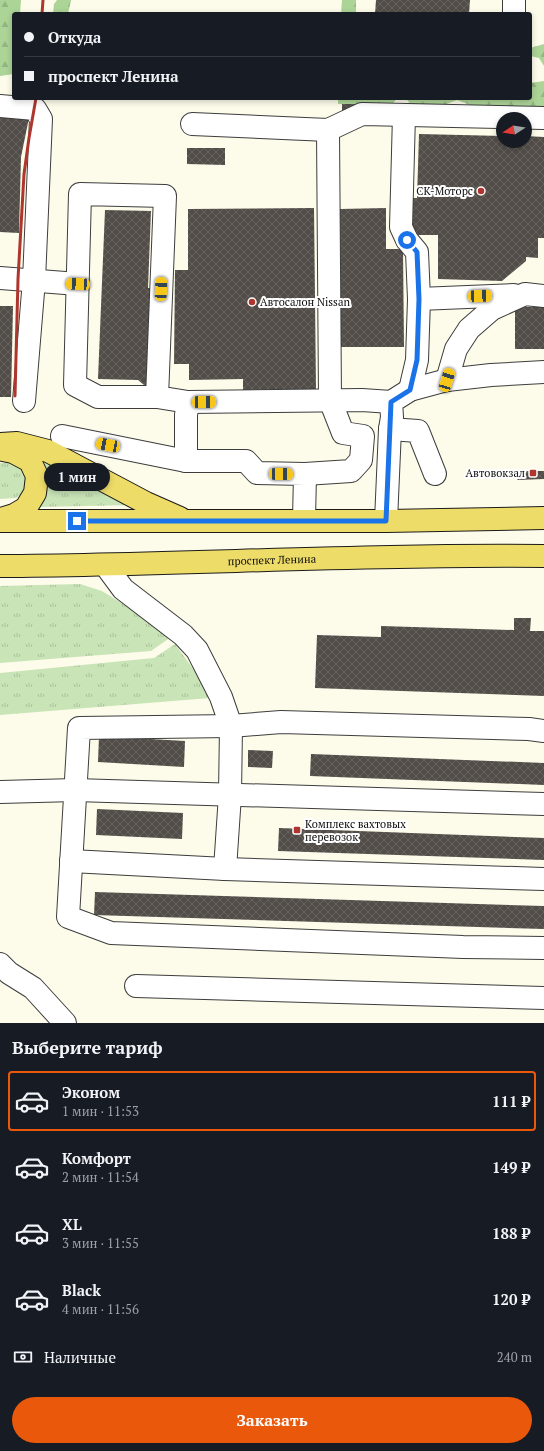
<!DOCTYPE html>
<html lang="ru">
<head>
<meta charset="utf-8">
<style>
  :root { --surface:#171b24; --page:#20242c; --text:#f1f3f6; --muted:#9ea1a6; --line:#363941; --accent:#ea580c }
  body { margin:0; font-family:"PT Serif",serif; background:var(--page); color:var(--text); height:100vh; display:flex; flex-direction:column; font-size:15px; white-space:nowrap }
  * { box-sizing:border-box; margin:0 }
  p { font-size:13px; color:var(--muted) }
  .icon { flex:none; width:22px; height:22px; fill:none; stroke:currentColor; stroke-width:2; stroke-linecap:round; stroke-linejoin:round }
  .map { position:relative; height:1023px; overflow:hidden }
  .side { display:flex; flex-direction:column; background:var(--surface); flex:1 }
  .side>* { flex:none }
  .banner { position:absolute; left:12px; top:12px; width:520px; height:88px; border-radius:4px; box-shadow:0 2px 6px #0003; display:grid; align-content:center; height:88px; padding:0 12px; background:var(--surface) }
  .needle { width:26px; rotate:258deg }
  .fabs { position:absolute; left:496px; top:112px; display:grid; gap:8px }
  .fabs a { display:grid; place-items:center; width:36px; height:36px; border-radius:50%; background:var(--surface); box-shadow:0 2px 6px #0003; font-size:20px }
  .end { position:absolute; width:18px; height:18px; margin:-9px; border:5px solid #1a73e8; background:#fff; box-shadow:0 0 0 2px #fff }
  .from { border-radius:50% }
  .bubble { position:absolute; height:28px; border-radius:14px; background:var(--surface); box-shadow:0 2px 6px #0003; font-size:13px; font-weight:700; line-height:28px; text-align:center }
  .car { position:absolute; width:12px; height:24px; margin:-12px -6px; border-radius:5px; box-shadow:0 0 3px 1px #0007; background:linear-gradient(#f5c518 24%,#345 0 40%,#f5c518 0 76%,#345 0 86%,#f5c518 0) }
  .banner b { display:flex; align-items:center; gap:14px; height:38px; font-size:15px }
  .banner b+b { border-top:1px solid var(--line) }
  .banner i { width:10px; height:10px; background:var(--text) }
  ul { padding:0; list-style:none }
  li { display:flex; align-items:center; gap:12px; height:60px; margin:0 8px 6px; padding:0 4px; border:2px solid transparent; border-radius:4px }
  li div { flex:1 }
  li b { display:block; font-size:15px }
  li em { font-style:normal; font-weight:700 }
  li.on { border-color:var(--accent) }
  li>.icon { width:36px; height:36px; stroke-width:1.5 }
  h2 { padding:0 12px; font-size:18px; line-height:48px }
  .pay { display:flex; align-items:center; gap:10px; height:44px; padding:0 12px; font-size:15px }
  .pay p { margin-inline-start:auto }
  .cta { display:flex; gap:8px; margin-top:auto; padding:8px 12px }
  .cta a { flex:1; height:46px; border-radius:24px; background:var(--accent); color:#fff; font-size:16px; font-weight:700; line-height:46px; text-align:center }
  .map>svg:first-child { display:block }
</style>
</head>
<body>
<div class="map">
<svg width="544" height="1023" viewBox="0 0 544 1023">
  <defs>
    <pattern id="grass-tufts" width="24" height="20" patternUnits="userSpaceOnUse"><rect width="24" height="20" fill="#c9e4b7"/><path d="M3 7l-1-3M5 7V3M7 7l1-3M15 17l-1-3M17 17v-4M19 17l1-3" fill="none" stroke="#abc29c"/></pattern>
    <pattern id="forest-firs" width="22" height="20" patternUnits="userSpaceOnUse"><rect width="22" height="20" fill="#acd497"/><path d="M5 1l3.5 6h-7zM16 11l3.5 6h-7z" fill="#93b581"/></pattern>
    <pattern id="building-cross-hatch" width="8" height="8" patternUnits="userSpaceOnUse"><rect width="8" height="8" fill="#524d48"/><path d="M0 0l8 8M0 8l8-8" fill="none" stroke="#66625e"/></pattern>
  </defs>
  <rect width="100%" height="100%" fill="#fdfcea"/>
  <g fill="url(#grass-tufts)">
    <polygon points="34,453 136,505 38,507"/>
    <polygon points="0,463 15,463 24,470 27,481 25,491 16,498 0,499"/>
    <polygon points="80,584 102,591 163,629 171,637 151,651 0,663 0,586"/>
    <polygon points="175,644 202,681 210,698 0,715 0,673 154,658"/>
  </g>
  <g fill="url(#forest-firs)">
    <polygon points="0,0 21,0 20,14 14,14 14,74 0,76"/>
    <polygon points="57,0 71,0 68,14 53,14 54,4"/>
    <polygon points="342,0 356,0 356,14 341,14"/>
    <polygon points="544,44 544,66 539,58 530,56 530,48"/>
    <polygon points="544,81 544,109 478,108 457,100 434,109 410,104 406,98 530,98 530,83"/>
    <polygon points="338,98 397,98 392,105 338,104"/>
  </g>
  <g fill="url(#building-cross-hatch)">
    <polygon points="376,0 470,0 469,14 375,14"/>
    <polygon points="342,104 355,104 354,112 342,112"/>
    <polygon points="0,112 30,113 21,157 19,233 0,232"/>
    <polygon points="419,134 503,136 503,141 525,141 525,136 544,137 544,238 538,238 538,258 526,257 526,261 502,281 438,279 438,235 411,235 412,198 417,198"/>
    <polygon points="187,148 225,148 225,165 187,164"/>
    <polygon points="314,208 316,389 243,390 243,379 189,380 189,364 174,364 175,270 188,270 188,209"/>
    <polygon points="386,208 386,249 403,249 404,347 341,347 340,209"/>
    <polygon points="105,210 151,211 148,288 154,288 150,390 138,380 98,379"/>
    <polygon points="0,306 13,306 11,397 0,397"/>
    <rect x="515" y="307" width="29" height="42"/>
    <polygon points="515,471 544,471 544,479 518,480 515,477"/>
    <polygon points="514,618 531,618 530,631 544,631 544,696 315,688 317,635 381,637 381,626 514,630"/>
    <polygon points="99,736 185,741 184,767 98,762"/>
    <polygon points="248,750 273,751 272,768 248,767"/>
    <polygon points="311,754 544,763 544,785 310,776"/>
    <polygon points="97,809 183,813 182,839 96,835"/>
    <polygon points="279,828 544,838 544,860 278,851"/>
    <polygon points="95,892 544,906 544,929 94,915"/>
  </g>
  <g fill="none" stroke-linecap="round" stroke-linejoin="round">
    <defs>
      <g id="minor">
        <polyline points="514,14 514,0"/>
        <polyline points="0,106 35,109 41,119 34,280 24,401"/>
        <polyline points="404,115 401,227 407,240 417,252 419,299 417,360 410,390"/>
        <polyline points="192,124 328,130 362,114 544,118"/>
        <polyline points="0,278 78,284"/>
        <polyline points="419,299 514,295"/>
        <polyline points="447,380 456,349 469,329 492,309 525,294 544,296"/>
        <polyline points="157,397 165,196 80,194 75,385 98,397 157,397 188,402 362,400 391,402"/>
        <polyline points="188,402 186,415 186,461 246,461 257,473 305,474 304,520"/>
        <polyline points="390,429 418,431 435,474"/>
        <polyline points="62,436 186,461"/>
        <polyline points="305,474 351,471 361,460 363,436 343,433 330,400 328,130"/>
        <polyline points="386,521 390,429 392,417 391,402 410,390 447,380 491,375 544,372"/>
        <polyline points="106,566 123,589 183,635 197,650 221,697 231,726 230,795 225,869"/>
        <polyline points="544,731 529,729 281,722 231,726 79,728 68,917 111,933 463,947 544,948"/>
        <polyline points="0,792 75,790 544,804"/>
        <polyline points="71,861 225,869 544,879"/>
        <polyline points="0,964 9,973 33,988 65,1023"/>
        <polyline points="136,986 544,998"/>
      </g>
      <g id="major">
        <polyline points="0,444 17,443 48,451 146,503 180,518"/>
        <polyline points="1,519 14,515 26,508 35,493 37,476 30,461 13,452 3,450"/>
        <polyline points="0,521 386,521 544,518"/>
        <path id="s1" d="M0,566c181,-1 363,-12 544,-10"/>
      </g>
    </defs>
    <use href="#minor" stroke="#3d3d3d" stroke-width="24"/>
    <use href="#major" stroke="#1b1b1b" stroke-width="24"/>
    <use href="#minor" stroke="#fff" stroke-width="22"/>
    <use href="#major" stroke="#eedc69" stroke-width="22"/>
    <g stroke="#af362e" stroke-width="3">
      <polyline points="42,14 43,0"/>
      <polyline points="15,396 18,279 24,174 29,138 36,98"/>
    </g>
  </g>
  <g fill="none" stroke-linecap="round" stroke-linejoin="round">
    <polyline stroke="#1a73e8" stroke-width="5" points="77,521 386,521 391,402 410,390 417,360 419,299 417,252 407,240"/>
  </g>
  <g fill="#af362e" stroke="#fff" stroke-width="1.5">
    <circle cx="481" cy="191" r="4"/>
    <circle cx="252" cy="302" r="4"/>
    <rect x="529" y="469" width="8" height="8" rx="2"/>
    <rect x="293" y="826" width="8" height="8" rx="2"/>
  </g>
  <g text-anchor="middle" dominant-baseline="central" stroke-width="4" stroke-linejoin="round" paint-order="stroke">
    <g font-size="11" fill="#0a0a0a" stroke="#fff" text-anchor="end">
      <text x="473" y="191">СК-Моторс</text>
      <text x="260" y="302" text-anchor="start">Автосалон Nissan</text>
      <text x="525" y="473">Автовокзал</text>
      <text x="305" y="824" text-anchor="start">Комплекс вахтовых<tspan x="305" dy="13">перевозок</tspan></text>
    </g>
    <g font-size="11" fill="#0a0a0a" stroke="#fff">
      <text stroke="none"><textPath href="#s1" startOffset="272">проспект Ленина</textPath></text>
    </g>
  </g>
</svg>
<div class="fabs">
<a><svg class="needle" viewBox="-14 -14 28 28"><path d="M0-13l5 13h-10z" fill="#e53935"/><path d="M0 13l5-13h-10z" fill="#9ea1a6"/></svg></a>
</div>
<i class="end from" style="left:407px;top:240px"></i>
<i class="end" style="left:77px;top:521px"></i>
<div class="bubble" style="left:44px;top:463px;width:66px">1 мин</div>
<i class="car" style="left:78px;top:284px;rotate:273deg"></i>
<i class="car" style="left:161px;top:289px;rotate:2deg"></i>
<i class="car" style="left:480px;top:296px;rotate:88deg"></i>
<i class="car" style="left:447px;top:380px;rotate:17deg"></i>
<i class="car" style="left:204px;top:402px;rotate:89deg"></i>
<i class="car" style="left:108px;top:445px;rotate:281deg"></i>
<i class="car" style="left:281px;top:474px;rotate:91deg"></i>
<div class="banner">
<b><i class="from"></i>Откуда</b>
<b><i></i>проспект Ленина</b>
</div>
</div>
<section class="side">
<h2>Выберите тариф</h2>
<ul>
<li class="on"><svg class="icon" aria-label="car" viewBox="0 0 24 24"><path d="M5 17H2v-5l4-1 3-4h7l3 4 3 1v5h-3M9 17h6M6 11h13"/><circle cx="7" cy="17" r="2"/><circle cx="17" cy="17" r="2"/></svg><div><b>Эконом</b><p>1 мин · 11:53</p></div><em>111 ₽</em></li>
<li><svg class="icon" aria-label="car" viewBox="0 0 24 24"><path d="M5 17H2v-5l4-1 3-4h7l3 4 3 1v5h-3M9 17h6M6 11h13"/><circle cx="7" cy="17" r="2"/><circle cx="17" cy="17" r="2"/></svg><div><b>Комфорт</b><p>2 мин · 11:54</p></div><em>149 ₽</em></li>
<li><svg class="icon" aria-label="car" viewBox="0 0 24 24"><path d="M5 17H2v-5l4-1 3-4h7l3 4 3 1v5h-3M9 17h6M6 11h13"/><circle cx="7" cy="17" r="2"/><circle cx="17" cy="17" r="2"/></svg><div><b>XL</b><p>3 мин · 11:55</p></div><em>188 ₽</em></li>
<li><svg class="icon" aria-label="car" viewBox="0 0 24 24"><path d="M5 17H2v-5l4-1 3-4h7l3 4 3 1v5h-3M9 17h6M6 11h13"/><circle cx="7" cy="17" r="2"/><circle cx="17" cy="17" r="2"/></svg><div><b>Black</b><p>4 мин · 11:56</p></div><em>120 ₽</em></li>
</ul>
<div class="pay"><svg class="icon" aria-label="cash" viewBox="0 0 24 24"><path d="M3 7h18v10H3z"/><circle cx="12" cy="12" r="2"/></svg>Наличные<p>240 m</p></div>
<div class="cta"><a>Заказать</a></div>
</section>
</body>
</html>
